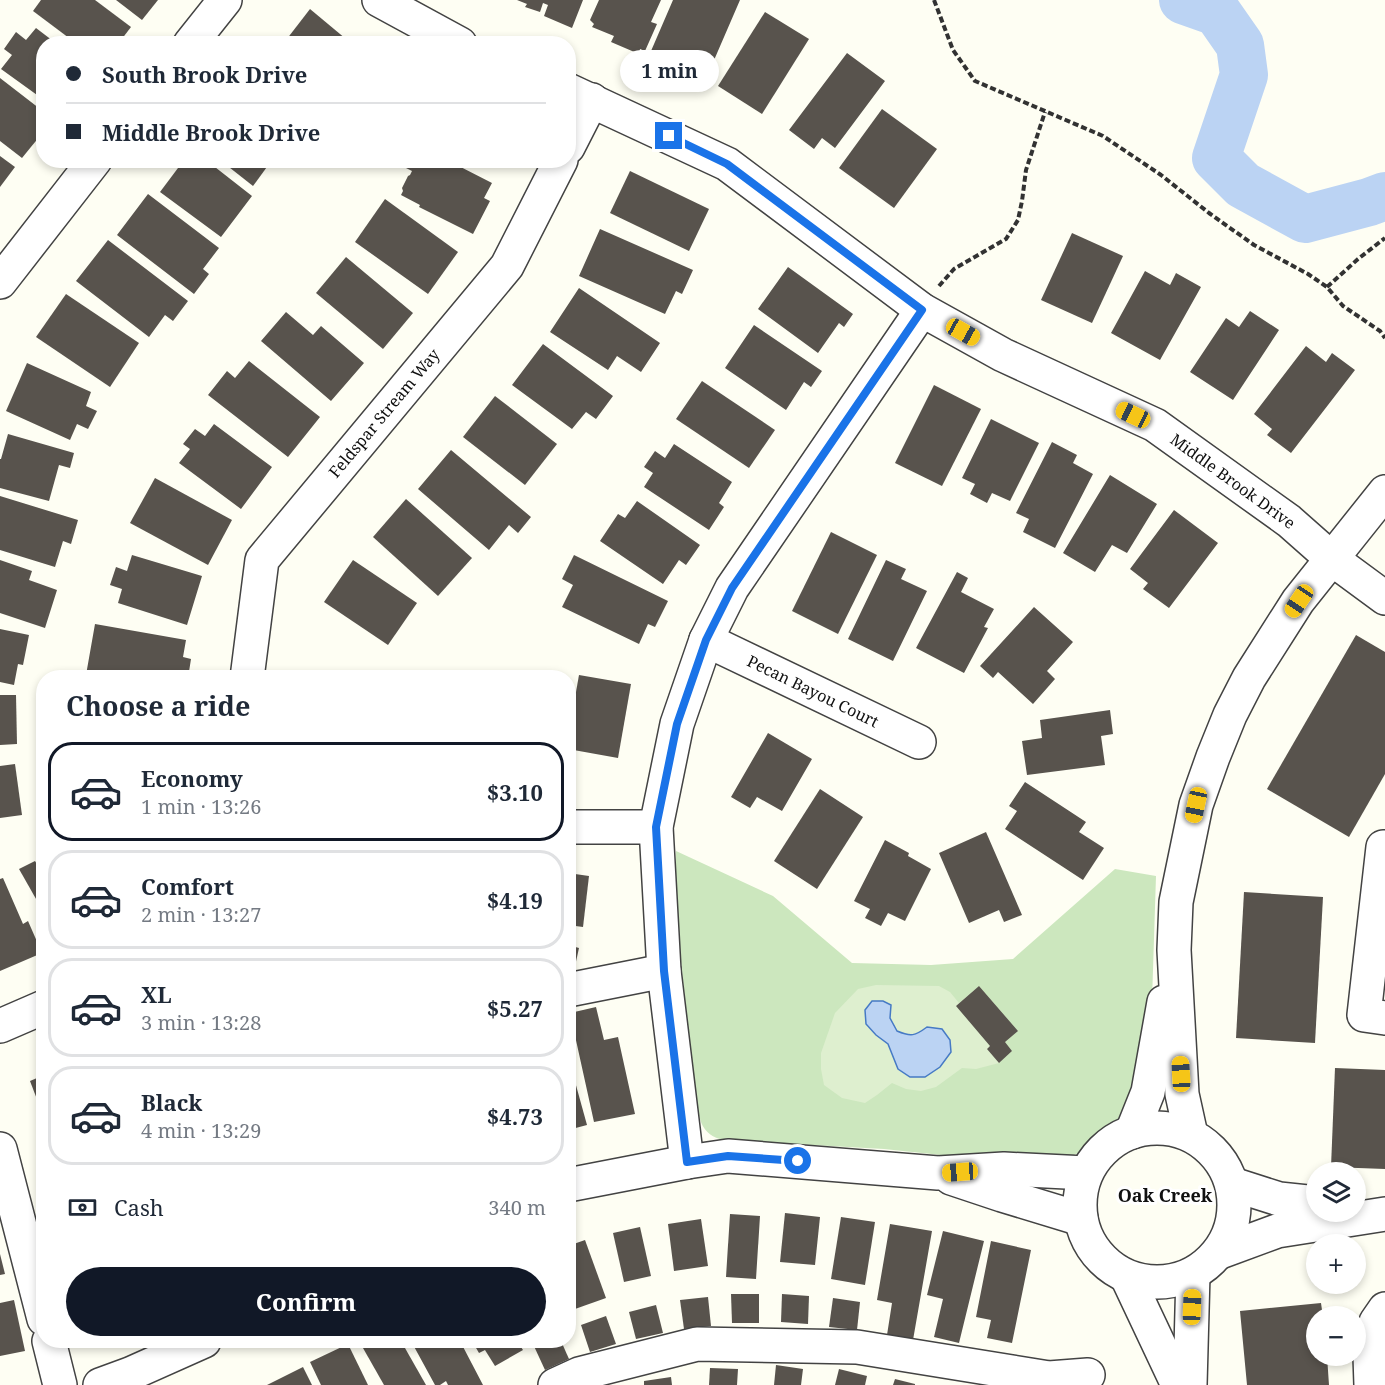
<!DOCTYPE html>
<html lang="en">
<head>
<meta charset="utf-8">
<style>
  :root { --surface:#fff; --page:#f2f2f3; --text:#1f2937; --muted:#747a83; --line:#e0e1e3; --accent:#111827 }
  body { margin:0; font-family:"Noto Serif",serif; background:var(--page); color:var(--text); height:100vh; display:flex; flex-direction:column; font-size:22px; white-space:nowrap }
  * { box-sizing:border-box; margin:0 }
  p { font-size:20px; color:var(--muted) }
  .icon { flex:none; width:33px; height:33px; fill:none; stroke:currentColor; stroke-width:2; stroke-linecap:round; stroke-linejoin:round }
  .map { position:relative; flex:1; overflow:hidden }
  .panel { position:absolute; left:36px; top:670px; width:540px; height:678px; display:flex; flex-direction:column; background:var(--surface); border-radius:24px; box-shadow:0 3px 9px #0003 }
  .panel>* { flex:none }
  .hud { position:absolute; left:36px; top:36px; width:540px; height:132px; border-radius:24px; box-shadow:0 3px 9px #0003; display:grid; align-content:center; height:132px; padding:0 30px; background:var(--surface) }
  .buttons { position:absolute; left:1306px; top:1162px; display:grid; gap:12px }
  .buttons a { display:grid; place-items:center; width:60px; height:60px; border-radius:50%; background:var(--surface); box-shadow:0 3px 9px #0003; font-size:30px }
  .end { position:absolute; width:27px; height:27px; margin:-14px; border:8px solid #1a73e8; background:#fff; box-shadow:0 0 0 3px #fff }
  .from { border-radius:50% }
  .bubble { position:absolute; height:42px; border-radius:21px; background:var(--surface); box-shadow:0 3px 9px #0003; font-size:20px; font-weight:700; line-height:42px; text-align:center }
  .car { position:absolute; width:18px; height:36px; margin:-18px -9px; border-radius:8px; box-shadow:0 0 4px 2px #0007; background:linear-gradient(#f5c518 24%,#345 0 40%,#f5c518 0 76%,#345 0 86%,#f5c518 0) }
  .hud b { display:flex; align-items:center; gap:21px; height:57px; font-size:22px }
  .hud b+b { border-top:2px solid var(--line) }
  .hud i { width:15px; height:15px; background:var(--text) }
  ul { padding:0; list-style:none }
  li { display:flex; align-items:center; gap:18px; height:99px; margin:0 12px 9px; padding:0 18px; border:3px solid var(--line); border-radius:24px }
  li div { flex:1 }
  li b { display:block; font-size:22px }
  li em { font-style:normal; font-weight:700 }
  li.current { border-color:var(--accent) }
  li>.icon { width:54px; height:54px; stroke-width:1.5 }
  h2 { padding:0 30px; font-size:27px; line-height:72px }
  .pay { display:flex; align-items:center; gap:15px; height:66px; padding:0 30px; font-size:22px }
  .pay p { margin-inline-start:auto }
  .action { display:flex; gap:12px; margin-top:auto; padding:12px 30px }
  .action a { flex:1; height:69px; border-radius:36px; background:var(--accent); color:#fff; font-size:24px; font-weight:700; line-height:69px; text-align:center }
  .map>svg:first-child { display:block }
</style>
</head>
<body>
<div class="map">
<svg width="1385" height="1385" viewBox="0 0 1385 1385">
  <rect width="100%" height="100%" fill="#fefef3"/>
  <path fill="#cce7be" d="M676,851l97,45 79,67 79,2 82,-6 102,-90 41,7 -4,125 -27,120 -40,29 -27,12 -79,-3 -95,-10 -161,-9c-22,-6 -23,-19 -27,-39l-21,-196z"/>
  <polygon fill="#deefcf" points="876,985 939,986 950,992 959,1003 979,986 1018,1031 1005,1042 1012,1051 999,1063 976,1069 962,1068 936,1087 921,1091 906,1089 892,1083 877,1095 865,1103 842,1098 824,1085 821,1069 821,1053 835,1013 858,989"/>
  <path fill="#bbd3f3" stroke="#467ac5" stroke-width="1.5" d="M872,1001h11l8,4 -1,13 7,13c14,6 18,5 30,-4l15,2 8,11 1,12 -11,15 -15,10h-15l-12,-8 -10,-25 -12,-9 -10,-11 -1,-14z"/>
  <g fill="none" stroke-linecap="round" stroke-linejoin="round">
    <polyline stroke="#bbd3f3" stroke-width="48" points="1183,0 1217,12 1240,45 1244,75 1216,158 1243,185 1305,219 1369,202 1385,196"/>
  </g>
  <g fill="#58534d">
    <polygon points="41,0 95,0 131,27 118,44 77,44 33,11"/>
    <polygon points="116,0 158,0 142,20"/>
    <polygon points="517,0 583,0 572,28 544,16 548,5 543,3 540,12 525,7 527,4"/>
    <polygon points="599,0 661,0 651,22 657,24 645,51 640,49 639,54 611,42 614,36 592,27 594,24 590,20"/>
    <polygon points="673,0 740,0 705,81 682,72 687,62 672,56 668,67 648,58"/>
    <polygon points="310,9 352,44 283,44"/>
    <polygon points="765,12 809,39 762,114 718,86"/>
    <polygon points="36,28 57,44 44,44 44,100 1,69 12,55 4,49 16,32 26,40"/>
    <polygon points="847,53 885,81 835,148 822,138 814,149 789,130"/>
    <polygon points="0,78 44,112 44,131 22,158 0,141"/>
    <polygon points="882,109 937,149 894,208 839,168"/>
    <polygon points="0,156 15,167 0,187"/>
    <polygon points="177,160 206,160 252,196 221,237 160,192 181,164"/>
    <polygon points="220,160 272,160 253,186"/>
    <polygon points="404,160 447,160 492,183 484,198 490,201 473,234 419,207 420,205 401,195 403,191 402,188 408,176 410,175 412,171 402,166"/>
    <polygon points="482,160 499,160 496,168"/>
    <polygon points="630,171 709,209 689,251 610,213"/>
    <polygon points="148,194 219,248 203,269 209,274 194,294 117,235"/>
    <polygon points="385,199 458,252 428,294 355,242"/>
    <polygon points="600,229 693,270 682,294 676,291 665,314 579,276"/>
    <polygon points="1072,233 1123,256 1092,323 1041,300"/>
    <polygon points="108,240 188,301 173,321 165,315 149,337 76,281"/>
    <polygon points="346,257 413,313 383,349 316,293"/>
    <polygon points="788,267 853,314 844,327 839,323 818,353 758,309"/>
    <polygon points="1145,271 1170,285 1176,273 1201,287 1160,360 1111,333"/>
    <polygon points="579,288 660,343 641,372 617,356 608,370 550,332"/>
    <polygon points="66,294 139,343 110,387 36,337"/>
    <polygon points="1250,311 1279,330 1233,400 1190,372 1226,318 1239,327"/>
    <polygon points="286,312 313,335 321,326 364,363 331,401 261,341"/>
    <polygon points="754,325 822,371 811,387 804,382 786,410 725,368"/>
    <polygon points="543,344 613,396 596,419 586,412 572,429 512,385"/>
    <polygon points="1306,346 1326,362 1332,353 1355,370 1291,453 1267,435 1272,429 1254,414"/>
    <polygon points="249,361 320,417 288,457 208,395 227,371 235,378"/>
    <polygon points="27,363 91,392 86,406 97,411 88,429 77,424 70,440 6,411"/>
    <polygon points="702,381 775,430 749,468 676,419"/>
    <polygon points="934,385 981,409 942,486 895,463"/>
    <polygon points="495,396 557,444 525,485 463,437"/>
    <polygon points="991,419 1039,443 1010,501 992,493 987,503 970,494 975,484 962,478"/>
    <polygon points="214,424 272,467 241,509 179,463 190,449 183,444 195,429 205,436"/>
    <polygon points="8,434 74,453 70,468 59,465 49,501 0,488 0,459 1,459"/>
    <polygon points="1052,442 1077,455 1073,463 1093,474 1055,548 1023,532 1029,519 1016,513"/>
    <polygon points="674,444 732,482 719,503 724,507 709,530 644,487 653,473 644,467 655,451 665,458"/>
    <polygon points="451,450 531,517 518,533 509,525 489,550 418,489"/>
    <polygon points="1110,475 1157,504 1127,553 1112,545 1095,572 1063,553"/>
    <polygon points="155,478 232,520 208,565 130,523"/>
    <polygon points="0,496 78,520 71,544 63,541 55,567 0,550"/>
    <polygon points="406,499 472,558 438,596 373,537"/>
    <polygon points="637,501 700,545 686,565 679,560 663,584 600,541 618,514 625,518"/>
    <polygon points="1174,510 1218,543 1169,608 1143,589 1148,583 1130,569"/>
    <polygon points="831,532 877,555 838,634 792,611"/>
    <polygon points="132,555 202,576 187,625 118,603 122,589 110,585 116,567 127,571"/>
    <polygon points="574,555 668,601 655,627 648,624 639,644 562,607 573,585 562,579"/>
    <polygon points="0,560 32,571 29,580 57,590 45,628 0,613"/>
    <polygon points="353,560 417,603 388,645 324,602"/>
    <polygon points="886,560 906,569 901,579 927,591 893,661 848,639"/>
    <polygon points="957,572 968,578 961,592 994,609 984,627 988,628 964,673 916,648"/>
    <polygon points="1034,607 1073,642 1047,671 1055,679 1033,704 998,672 993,678 980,666"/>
    <polygon points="95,624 186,640 183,657 191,659 188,678 103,678 86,675"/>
    <polygon points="0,629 29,635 23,665 18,664 14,685 0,682"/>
    <polygon points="1356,635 1385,652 1385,774 1349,837 1267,789"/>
    <polygon points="579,675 631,684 618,758 568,749 568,737"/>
    <polygon points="0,695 16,695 17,744 0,745"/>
    <polygon points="1110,710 1113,734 1101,736 1105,765 1027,775 1022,741 1042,738 1040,720"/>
    <polygon points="768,733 812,759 782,811 757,797 750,808 731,797"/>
    <polygon points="15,764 22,815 0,818 0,766"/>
    <polygon points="1025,782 1086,822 1079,832 1104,848 1083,880 1005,829 1017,811 1009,806"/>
    <polygon points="820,789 863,817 817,889 774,861"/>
    <polygon points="986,832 1022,915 1004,922 999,910 969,923 939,853"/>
    <polygon points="885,840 909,853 908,856 931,869 905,921 888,913 881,926 865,918 870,909 854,901"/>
    <polygon points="35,861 44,876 44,913 19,869"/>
    <polygon points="568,873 589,876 583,927 568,925"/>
    <polygon points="3,878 23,924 28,921 42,953 0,971 0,879"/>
    <polygon points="1244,892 1323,897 1315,1043 1236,1038"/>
    <polygon points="568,945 579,948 573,975 568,974"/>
    <polygon points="979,986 1018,1031 1005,1042 1012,1051 999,1063 987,1049 990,1046 956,1006"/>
    <polygon points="596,1007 604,1040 618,1037 635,1114 594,1122 570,1013"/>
    <polygon points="569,1060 587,1125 568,1130 568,1061"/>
    <polygon points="1335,1068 1385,1070 1385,1169 1331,1167"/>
    <polygon points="44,1075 44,1115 43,1115 30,1081"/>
    <polygon points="785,1213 820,1217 815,1265 780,1262"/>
    <polygon points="730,1214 760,1216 756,1279 726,1277"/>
    <polygon points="841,1217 875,1222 865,1285 831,1279"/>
    <polygon points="701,1219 708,1266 674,1271 668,1224"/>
    <polygon points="890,1224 932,1231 913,1340 887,1335 892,1303 877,1300"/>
    <polygon points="640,1227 651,1276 624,1282 613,1233"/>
    <polygon points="943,1231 984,1241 959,1343 934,1337 943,1299 927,1295"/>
    <polygon points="585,1240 606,1298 575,1309 568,1291 568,1246"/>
    <polygon points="991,1241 1031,1250 1012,1343 987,1338 991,1320 976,1317"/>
    <polygon points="0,1254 5,1274 0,1275"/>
    <polygon points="731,1294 759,1294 759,1323 732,1323"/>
    <polygon points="782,1294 809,1296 808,1324 781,1322"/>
    <polygon points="708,1297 711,1326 684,1329 680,1300"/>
    <polygon points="833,1298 860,1302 857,1330 829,1327"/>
    <polygon points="14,1300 25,1351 0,1356 0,1303"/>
    <polygon points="1321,1303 1323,1317 1317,1317 1317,1356 1327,1356 1329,1385 1247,1385 1240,1311"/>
    <polygon points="656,1305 663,1333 636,1339 629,1312"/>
    <polygon points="606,1316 616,1344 590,1352 581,1325"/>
    <polygon points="359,1341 401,1341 426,1385 384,1385"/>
    <polygon points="411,1341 460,1341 483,1385 448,1385 446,1381 440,1385 435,1385"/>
    <polygon points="472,1341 517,1341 523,1350 495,1366 485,1350 479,1353"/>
    <polygon points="540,1341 561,1341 569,1359 545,1370 533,1344"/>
    <polygon points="348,1344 368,1385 321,1385 310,1362"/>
    <polygon points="776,1365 803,1369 801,1385 774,1385"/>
    <polygon points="303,1367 312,1385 267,1385"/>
    <polygon points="710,1368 738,1369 737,1385 709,1385"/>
    <polygon points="839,1369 867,1376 865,1385 835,1385"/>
    <polygon points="671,1377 672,1385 644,1385 644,1381"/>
    <polygon points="895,1379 915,1384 915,1385 893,1385"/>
  </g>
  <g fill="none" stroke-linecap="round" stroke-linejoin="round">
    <defs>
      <g id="minor">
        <polyline points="379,0 460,44"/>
        <polyline points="190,44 225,0"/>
        <polyline points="568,90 727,164 922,310 1003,355 1155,425 1289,521 1332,559 1385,598"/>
        <polyline points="568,147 592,100"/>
        <polyline points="0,282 95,160"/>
        <polyline points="706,640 919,742"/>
        <polyline points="247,678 262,560 507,266 561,160"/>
        <polyline points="568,827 656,827"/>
        <polyline points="1383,847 1364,1015 1385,1018"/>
        <polyline points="568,990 664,971"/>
        <polyline points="0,1026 44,1007"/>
        <circle cx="1157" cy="1205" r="77"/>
        <polyline points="1132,1132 1148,1092 1164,1002"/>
        <polyline points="1191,1135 1182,1094 1174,950 1176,902 1196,805 1213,757 1230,715 1249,678 1298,601 1385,492"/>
        <polyline points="0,1149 44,1319"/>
        <polyline points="687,1162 664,971 656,827 677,724 706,640 732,588 922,310"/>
        <polyline points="951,1178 1002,1195 1081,1219"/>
        <polyline points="1232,1184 1279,1199 1317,1203"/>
        <polyline points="568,1185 687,1162 728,1156 938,1173 1004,1169 1086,1173"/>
        <polyline points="1220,1252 1277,1231 1385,1214"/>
        <polyline points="1127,1277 1178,1385"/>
        <polyline points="49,1341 60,1385"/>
        <polyline points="100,1385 130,1374 204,1341"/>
        <polyline points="555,1385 579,1374 697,1344 857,1347 1049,1378 1088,1375"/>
        <polyline points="1190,1385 1193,1274"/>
        <polyline points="1371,1385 1370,1356 1376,1322 1385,1309"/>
      </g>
    </defs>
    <use href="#minor" stroke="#434343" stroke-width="36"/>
    <g stroke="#323232" stroke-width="4" stroke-dasharray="6 3" stroke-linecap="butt">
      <polyline points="934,0 953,50 975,81 1103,136 1161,175 1209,213 1254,245 1308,274 1327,287 1343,306 1380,331 1385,338"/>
      <polyline points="939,286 954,269 1006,239 1018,220 1022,201 1026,170 1045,112"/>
      <polyline points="1327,287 1358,259 1385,238"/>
    </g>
    <use href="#minor" stroke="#fff" stroke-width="33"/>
  </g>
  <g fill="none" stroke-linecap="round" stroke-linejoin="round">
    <polyline stroke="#1a73e8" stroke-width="8" points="669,136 727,164 922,310 732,588 706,640 677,724 656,827 664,971 687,1162 728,1156 798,1161"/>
  </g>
  <g text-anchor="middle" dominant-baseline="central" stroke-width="6" stroke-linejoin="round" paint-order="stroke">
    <g font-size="16" fill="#101010" stroke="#fff">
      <text transform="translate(384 413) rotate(-50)">Feldspar Stream Way</text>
      <text transform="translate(1233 481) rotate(36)">Middle Brook Drive</text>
      <text transform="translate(813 691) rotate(26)">Pecan Bayou Court</text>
    </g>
    <g font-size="18" font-weight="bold" fill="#101010" stroke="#fff">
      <text x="1165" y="1195">Oak Creek</text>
    </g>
  </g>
</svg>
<div class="buttons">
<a><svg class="icon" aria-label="layers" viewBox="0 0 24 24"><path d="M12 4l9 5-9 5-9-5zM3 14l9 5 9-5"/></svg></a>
<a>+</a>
<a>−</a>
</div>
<i class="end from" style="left:798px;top:1161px"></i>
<i class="end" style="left:669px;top:136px"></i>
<div class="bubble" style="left:620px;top:50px;width:99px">1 min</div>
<i class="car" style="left:963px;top:332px;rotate:119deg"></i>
<i class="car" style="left:1133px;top:415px;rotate:295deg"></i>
<i class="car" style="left:1299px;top:601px;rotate:214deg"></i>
<i class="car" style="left:1196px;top:805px;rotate:192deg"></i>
<i class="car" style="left:1181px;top:1074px;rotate:357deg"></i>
<i class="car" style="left:960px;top:1172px;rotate:266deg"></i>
<i class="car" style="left:1192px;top:1307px;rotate:2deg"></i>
<div class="hud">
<b><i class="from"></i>South Brook Drive</b>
<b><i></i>Middle Brook Drive</b>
</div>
<section class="panel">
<h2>Choose a ride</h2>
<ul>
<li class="current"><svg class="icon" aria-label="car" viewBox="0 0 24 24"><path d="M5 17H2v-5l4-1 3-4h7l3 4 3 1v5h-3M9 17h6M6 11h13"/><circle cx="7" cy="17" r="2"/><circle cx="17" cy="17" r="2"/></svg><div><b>Economy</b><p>1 min · 13:26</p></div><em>$3.10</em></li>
<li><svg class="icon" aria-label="car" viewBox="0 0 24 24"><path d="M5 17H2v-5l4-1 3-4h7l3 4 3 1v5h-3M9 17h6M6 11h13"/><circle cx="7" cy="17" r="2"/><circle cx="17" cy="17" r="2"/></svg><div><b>Comfort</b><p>2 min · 13:27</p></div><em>$4.19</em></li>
<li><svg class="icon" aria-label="car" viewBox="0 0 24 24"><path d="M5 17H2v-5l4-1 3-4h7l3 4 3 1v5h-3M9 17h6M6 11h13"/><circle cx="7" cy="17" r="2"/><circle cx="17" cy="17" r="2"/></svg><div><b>XL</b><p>3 min · 13:28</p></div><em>$5.27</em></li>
<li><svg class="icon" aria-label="car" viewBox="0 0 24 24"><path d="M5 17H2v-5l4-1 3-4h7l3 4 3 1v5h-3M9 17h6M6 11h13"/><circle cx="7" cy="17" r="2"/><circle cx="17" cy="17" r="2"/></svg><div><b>Black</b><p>4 min · 13:29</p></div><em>$4.73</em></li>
</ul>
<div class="pay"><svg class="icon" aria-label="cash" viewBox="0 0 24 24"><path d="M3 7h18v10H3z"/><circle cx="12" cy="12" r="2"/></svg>Cash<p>340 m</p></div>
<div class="action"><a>Confirm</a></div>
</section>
</div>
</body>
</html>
